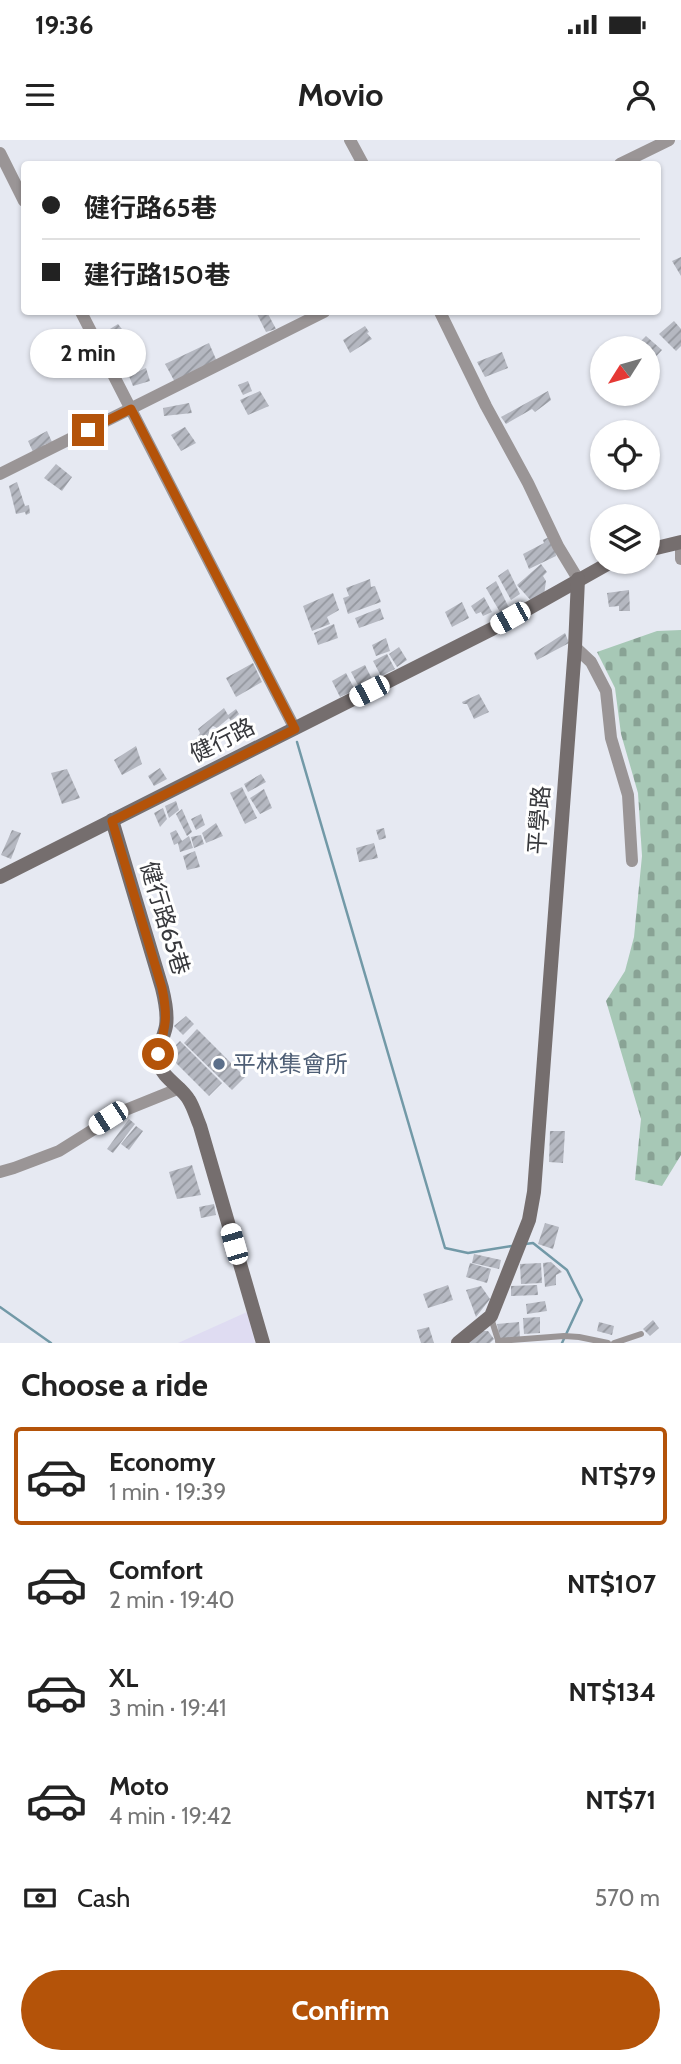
<!DOCTYPE html>
<html lang="en">
<head>
<meta charset="utf-8">
<style>
  :root { --surface:#fff; --page:#f6f6f6; --text:#222; --muted:#767676; --line:#e0e0e0; --accent:#b45309 }
  body { margin:0; font-family:Cabin,"Noto Sans TC",sans-serif; background:var(--page); color:var(--text); height:100vh; display:flex; flex-direction:column; font-size:26px; white-space:nowrap }
  * { box-sizing:border-box; margin:0 }
  p { font-size:23px; color:var(--muted) }
  .icon { flex:none; width:38px; height:38px; fill:none; stroke:currentColor; stroke-width:2; stroke-linecap:round; stroke-linejoin:round }
  .map { position:relative; height:1203px; overflow:hidden }
  .drawer { display:flex; flex-direction:column; background:var(--surface); flex:1 }
  .drawer>* { flex:none }
  .top-card { position:absolute; left:21px; top:21px; width:640px; height:154px; border-radius:7px; box-shadow:0 2px 5px #0004; display:grid; align-content:center; height:154px; padding:0 21px; background:var(--surface) }
  .needle { width:46px; rotate:233deg }
  .buttons { position:absolute; left:590px; top:196px; display:grid; gap:14px }
  .buttons a { display:grid; place-items:center; width:70px; height:70px; border-radius:50%; background:var(--surface); box-shadow:0 2px 5px #0004; font-size:35px }
  .end { position:absolute; width:32px; height:32px; margin:-16px; border:9px solid #b45309; background:#fff; box-shadow:0 0 0 4px #fff }
  .from { border-radius:50% }
  .bubble { position:absolute; height:49px; border-radius:24px; background:var(--surface); box-shadow:0 2px 5px #0004; font-size:23px; font-weight:700; line-height:49px; text-align:center }
  .car { position:absolute; width:21px; height:42px; margin:-21px -10px; border-radius:9px; box-shadow:0 0 5px 2px #0007; background:linear-gradient(#fff 24%,#345 0 40%,#fff 0 76%,#345 0 86%,#fff 0) }
  .top-card b { display:flex; align-items:center; gap:24px; height:66px; font-size:26px }
  .top-card b+b { border-top:2px solid var(--line) }
  .top-card i { width:18px; height:18px; background:var(--text) }
  ul { padding:0; list-style:none }
  li { display:flex; align-items:center; gap:21px; height:98px; margin:0 14px 10px; padding:0 7px; border:4px solid transparent; border-radius:7px }
  li div { flex:1 }
  li b { display:block; font-size:26px }
  li em { font-style:normal; font-weight:700 }
  li.current { border-color:var(--accent) }
  li>.icon { width:63px; height:63px; stroke-width:1.5 }
  h2 { padding:0 21px; font-size:32px; line-height:84px }
  .pay { display:flex; align-items:center; gap:18px; height:77px; padding:0 21px; font-size:26px }
  .pay p { margin-inline-start:auto }
  .cta { display:flex; gap:14px; margin-top:auto; padding:14px 21px }
  .cta a { flex:1; height:80px; border-radius:42px; background:var(--accent); color:#fff; font-size:28px; font-weight:700; line-height:80px; text-align:center }
  .status { display:flex; justify-content:space-between; align-items:center; height:49px; padding:0 35px; background:var(--surface); direction:ltr }
  .status svg { height:19px; fill:currentColor }
  header { display:flex; justify-content:space-between; align-items:center; height:91px; padding:0 21px; background:var(--surface); font-size:32px; font-weight:700 }
  .map>svg:first-child { display:block }
</style>
</head>
<body>
<div class="status"><b>19:36</b><svg viewBox="0 0 49 12"><path d="M0 12V9h3v3zM5 12V6h3v6zM10 12V3h3v9zM15 12V0h3v12zM26 1h20v11H26zM47 4h2v5h-2z"/></svg></div>
<header><svg class="icon" aria-label="menu" viewBox="0 0 24 24"><path d="M4 6h16M4 12h16M4 18h16"/></svg>Movio<svg class="icon" aria-label="person" viewBox="0 0 24 24"><circle cx="12" cy="8" r="4"/><path d="M4 21q1-7 8-7t8 7"/></svg></header>
<div class="map">
<svg width="681" height="1203" viewBox="0 0 681 1203">
  <defs>
    <pattern id="cemetery-stones" width="16" height="16" patternUnits="userSpaceOnUse" patternTransform="scale(1.75)"><rect width="16" height="16" fill="#a7c8b6"/><path d="M2 7V4a2 2 0 0 1 4 0v3zM10 15v-3a2 2 0 0 1 4 0v3z" fill="#89a395"/></pattern>
    <pattern id="building-hatch" width="6" height="6" patternUnits="userSpaceOnUse" patternTransform="scale(1.75)"><rect width="6" height="6" fill="#b5b8c1"/><path d="M-1 1l2-2M0 6l6-6M5 7l2-2" fill="none" stroke="#94979e"/></pattern>
  </defs>
  <rect width="100%" height="100%" fill="#e6e9f2"/>
  <polygon fill="#dfdcf2" points="247,1172 255,1203 178,1203"/>
  <polygon fill="url(#cemetery-stones)" points="681,490 681,1015 662,1046 635,1040 641,979 606,861 625,831 634,797 642,716 638,653 621,594 615,548 597,512 657,491"/>
  <g fill="none" stroke-linecap="round" stroke-linejoin="round">
    <g stroke="#7299a7" stroke-width="2.5">
      <polyline points="297,602 445,1108 468,1113 512,1106"/>
      <polyline points="525,1104 533,1103 567,1130 582,1160 562,1203"/>
      <polyline points="0,1167 51,1203"/>
    </g>
  </g>
  <g fill="url(#building-hatch)">
    <polygon points="681,117 681,136 672,121"/>
    <polygon points="256,172 267,172 276,189 266,192"/>
    <polygon points="674,181 681,189 681,206 676,211 659,194"/>
    <polygon points="118,184 125,193 105,214 97,197"/>
    <polygon points="365,186 369,192 367,193 372,199 350,213 343,200"/>
    <polygon points="646,196 662,210 651,222 648,219 648,208 635,207"/>
    <polygon points="209,203 218,224 176,244 165,224"/>
    <polygon points="502,212 508,228 485,237 477,222"/>
    <polygon points="146,228 150,241 133,246 129,236"/>
    <polygon points="248,241 252,251 243,255 238,245"/>
    <polygon points="260,251 269,266 248,275 240,260"/>
    <polygon points="548,251 551,260 535,272 532,269 506,284 501,277"/>
    <polygon points="189,263 192,273 164,276 163,268"/>
    <polygon points="185,287 196,303 181,311 171,295"/>
    <polygon points="47,291 52,302 44,305 46,309 34,314 28,301"/>
    <polygon points="56,324 72,337 62,351 44,338"/>
    <polygon points="17,342 25,366 29,365 30,373 26,375 25,372 16,374 9,346"/>
    <polygon points="551,396 555,405 556,416 529,429 523,414 544,403 543,400"/>
    <polygon points="541,424 547,432 543,436 546,441 544,455 534,464 517,445"/>
    <polygon points="508,429 520,454 511,460 498,436"/>
    <polygon points="370,439 371,447 375,446 381,462 348,474 343,458 349,456 346,448"/>
    <polygon points="496,441 512,474 504,479 486,448"/>
    <polygon points="629,450 630,471 619,471 619,466 609,467 607,453"/>
    <polygon points="333,453 339,470 327,477 330,484 312,491 303,466"/>
    <polygon points="484,457 492,472 483,476 481,472 476,474 471,466"/>
    <polygon points="462,462 469,478 452,487 445,472"/>
    <polygon points="380,468 384,479 359,488 355,478"/>
    <polygon points="334,484 338,498 318,505 314,493"/>
    <polygon points="565,493 569,503 537,520 534,513"/>
    <polygon points="386,498 390,511 376,516 372,505"/>
    <polygon points="399,507 407,520 397,527 389,514"/>
    <polygon points="387,514 395,529 381,536 373,521"/>
    <polygon points="253,523 262,542 236,557 226,538"/>
    <polygon points="365,525 373,541 359,547 351,532"/>
    <polygon points="346,533 355,550 340,557 332,541"/>
    <polygon points="479,554 489,572 474,579 467,564 463,564 462,562"/>
    <polygon points="224,568 228,575 236,569 239,574 231,581 229,578 217,588 213,586 209,590 223,607 211,617 196,600 200,593 198,589"/>
    <polygon points="136,606 142,624 122,635 114,620"/>
    <polygon points="160,628 167,639 154,646 148,636"/>
    <polygon points="67,629 80,658 62,664 51,633"/>
    <polygon points="261,634 266,642 248,652 244,644"/>
    <polygon points="242,647 257,678 245,684 230,653"/>
    <polygon points="264,649 272,668 260,674 250,658"/>
    <polygon points="176,661 179,670 169,678 165,666"/>
    <polygon points="163,668 167,679 160,687 154,673"/>
    <polygon points="182,669 192,692 187,696 176,674"/>
    <polygon points="201,674 205,685 196,690 191,679"/>
    <polygon points="216,683 223,696 206,703 202,693"/>
    <polygon points="384,688 386,698 379,700 376,690"/>
    <polygon points="12,690 21,693 11,719 1,715"/>
    <polygon points="176,690 182,701 189,696 193,708 180,712 178,703 174,705 170,693"/>
    <polygon points="201,695 204,704 194,708 191,697"/>
    <polygon points="374,703 378,718 359,722 356,708"/>
    <polygon points="195,711 200,727 187,730 183,716"/>
    <polygon points="186,876 194,884 183,895 174,886"/>
    <polygon points="197,889 245,937 232,950 184,903"/>
    <polygon points="180,901 222,943 209,956 167,914"/>
    <polygon points="129,979 135,984 113,1013 107,1009"/>
    <polygon points="136,986 143,991 129,1010 121,1004"/>
    <polygon points="550,991 565,991 563,1023 549,1022"/>
    <polygon points="192,1025 201,1055 177,1059 169,1032"/>
    <polygon points="214,1064 216,1075 201,1078 199,1067"/>
    <polygon points="545,1083 559,1087 553,1109 538,1104"/>
    <polygon points="474,1114 501,1120 499,1129 472,1123"/>
    <polygon points="551,1122 562,1132 556,1135 556,1145 545,1147 543,1123"/>
    <polygon points="470,1123 491,1129 487,1143 466,1137"/>
    <polygon points="541,1123 542,1143 521,1144 520,1124"/>
    <polygon points="448,1145 453,1160 428,1168 423,1154"/>
    <polygon points="537,1145 538,1155 511,1156 511,1146"/>
    <polygon points="481,1146 490,1159 476,1177 466,1150"/>
    <polygon points="545,1161 547,1171 527,1174 526,1164"/>
    <polygon points="540,1177 540,1193 524,1194 523,1178"/>
    <polygon points="653,1180 659,1188 650,1196 643,1189"/>
    <polygon points="519,1182 520,1198 500,1200 497,1184"/>
    <polygon points="599,1182 614,1186 612,1195 597,1191"/>
    <polygon points="429,1187 434,1203 421,1203 417,1190"/>
    <polygon points="482,1191 488,1191 494,1199 490,1203 467,1203"/>
  </g>
  <g fill="none" stroke-linecap="round" stroke-linejoin="round">
    <g stroke="#9a9596" stroke-width="6">
      <polyline points="491,1178 499,1203"/>
      <polyline points="498,1201 564,1196 579,1197 608,1203"/>
      <polyline points="614,1203 641,1194"/>
    </g>
    <g stroke="#9a9596" stroke-width="12">
      <polyline points="350,0 363,24"/>
      <polyline points="0,13 24,61"/>
      <polyline points="620,24 669,0"/>
      <polyline points="81,172 295,589"/>
      <polyline points="440,172 486,266 528,343 558,406 578,439"/>
      <polyline points="0,334 324,172"/>
      <polyline points="681,402 681,419"/>
      <polyline points="575,507 591,522 606,551 611,598 628,655 632,721"/>
      <polyline points="0,1032 14,1028 59,1011 123,971 180,948"/>
    </g>
    <g stroke="#756e6e" stroke-width="14">
      <polyline points="648,410 681,402"/>
      <path d="M112,680l50,168c3,12 6,25 4,38 -2,11 -10,25 -7,37 3,15 23,24 30,37 5,8 7,17 11,26l63,217"/>
      <polyline points="0,737 492,489 611,422"/>
      <polyline points="458,1203 491,1176 529,1080 534,1052 575,507 578,439"/>
    </g>
  </g>
  <g fill="none" stroke-linecap="round" stroke-linejoin="round">
    <path stroke="#b45309" stroke-width="9" d="M88,290l43,-21 164,320 -183,92 50,167c6,28 4,38 -4,66"/>
  </g>
  <circle fill="#5c6f8a" stroke="#fff" stroke-width="2.5" cx="219" cy="924" r="7"/>
  <g text-anchor="middle" dominant-baseline="central" stroke-width="6" stroke-linejoin="round" paint-order="stroke">
    <g font-size="23" fill="#37383c" stroke="#fff">
      <text transform="translate(222 600) rotate(-27)">健行路</text>
      <text transform="translate(539 680) rotate(-86)">平學路</text>
      <text transform="translate(165 778) rotate(73)">健行路65巷</text>
    </g>
    <g font-size="23" fill="#4e5e75" stroke="#fff" text-anchor="start">
      <text x="233" y="924">平林集會所</text>
    </g>
  </g>
</svg>
<div class="buttons">
<a><svg class="needle" viewBox="-14 -14 28 28"><path d="M0-13l5 13h-10z" fill="#e53935"/><path d="M0 13l5-13h-10z" fill="#767676"/></svg></a>
<a><svg class="icon" aria-label="locate" viewBox="0 0 24 24"><circle cx="12" cy="12" r="6"/><path d="M12 2v4M12 18v4M2 12h4M18 12h4"/></svg></a>
<a><svg class="icon" aria-label="layers" viewBox="0 0 24 24"><path d="M12 4l9 5-9 5-9-5zM3 14l9 5 9-5"/></svg></a>
</div>
<i class="end from" style="left:158px;top:914px"></i>
<i class="end" style="left:88px;top:290px"></i>
<div class="bubble" style="left:30px;top:189px;width:116px">2 min</div>
<i class="car" style="left:510px;top:478px;rotate:241deg"></i>
<i class="car" style="left:369px;top:551px;rotate:243deg"></i>
<i class="car" style="left:108px;top:978px;rotate:237deg"></i>
<i class="car" style="left:234px;top:1104px;rotate:344deg"></i>
<div class="top-card">
<b><i class="from"></i>健行路65巷</b>
<b><i></i>建行路150巷</b>
</div>
</div>
<section class="drawer">
<h2>Choose a ride</h2>
<ul>
<li class="current"><svg class="icon" aria-label="car" viewBox="0 0 24 24"><path d="M5 17H2v-5l4-1 3-4h7l3 4 3 1v5h-3M9 17h6M6 11h13"/><circle cx="7" cy="17" r="2"/><circle cx="17" cy="17" r="2"/></svg><div><b>Economy</b><p>1 min · 19:39</p></div><em>NT$79</em></li>
<li><svg class="icon" aria-label="car" viewBox="0 0 24 24"><path d="M5 17H2v-5l4-1 3-4h7l3 4 3 1v5h-3M9 17h6M6 11h13"/><circle cx="7" cy="17" r="2"/><circle cx="17" cy="17" r="2"/></svg><div><b>Comfort</b><p>2 min · 19:40</p></div><em>NT$107</em></li>
<li><svg class="icon" aria-label="car" viewBox="0 0 24 24"><path d="M5 17H2v-5l4-1 3-4h7l3 4 3 1v5h-3M9 17h6M6 11h13"/><circle cx="7" cy="17" r="2"/><circle cx="17" cy="17" r="2"/></svg><div><b>XL</b><p>3 min · 19:41</p></div><em>NT$134</em></li>
<li><svg class="icon" aria-label="car" viewBox="0 0 24 24"><path d="M5 17H2v-5l4-1 3-4h7l3 4 3 1v5h-3M9 17h6M6 11h13"/><circle cx="7" cy="17" r="2"/><circle cx="17" cy="17" r="2"/></svg><div><b>Moto</b><p>4 min · 19:42</p></div><em>NT$71</em></li>
</ul>
<div class="pay"><svg class="icon" aria-label="cash" viewBox="0 0 24 24"><path d="M3 7h18v10H3z"/><circle cx="12" cy="12" r="2"/></svg>Cash<p>570 m</p></div>
<div class="cta"><a>Confirm</a></div>
</section>
</body>
</html>
